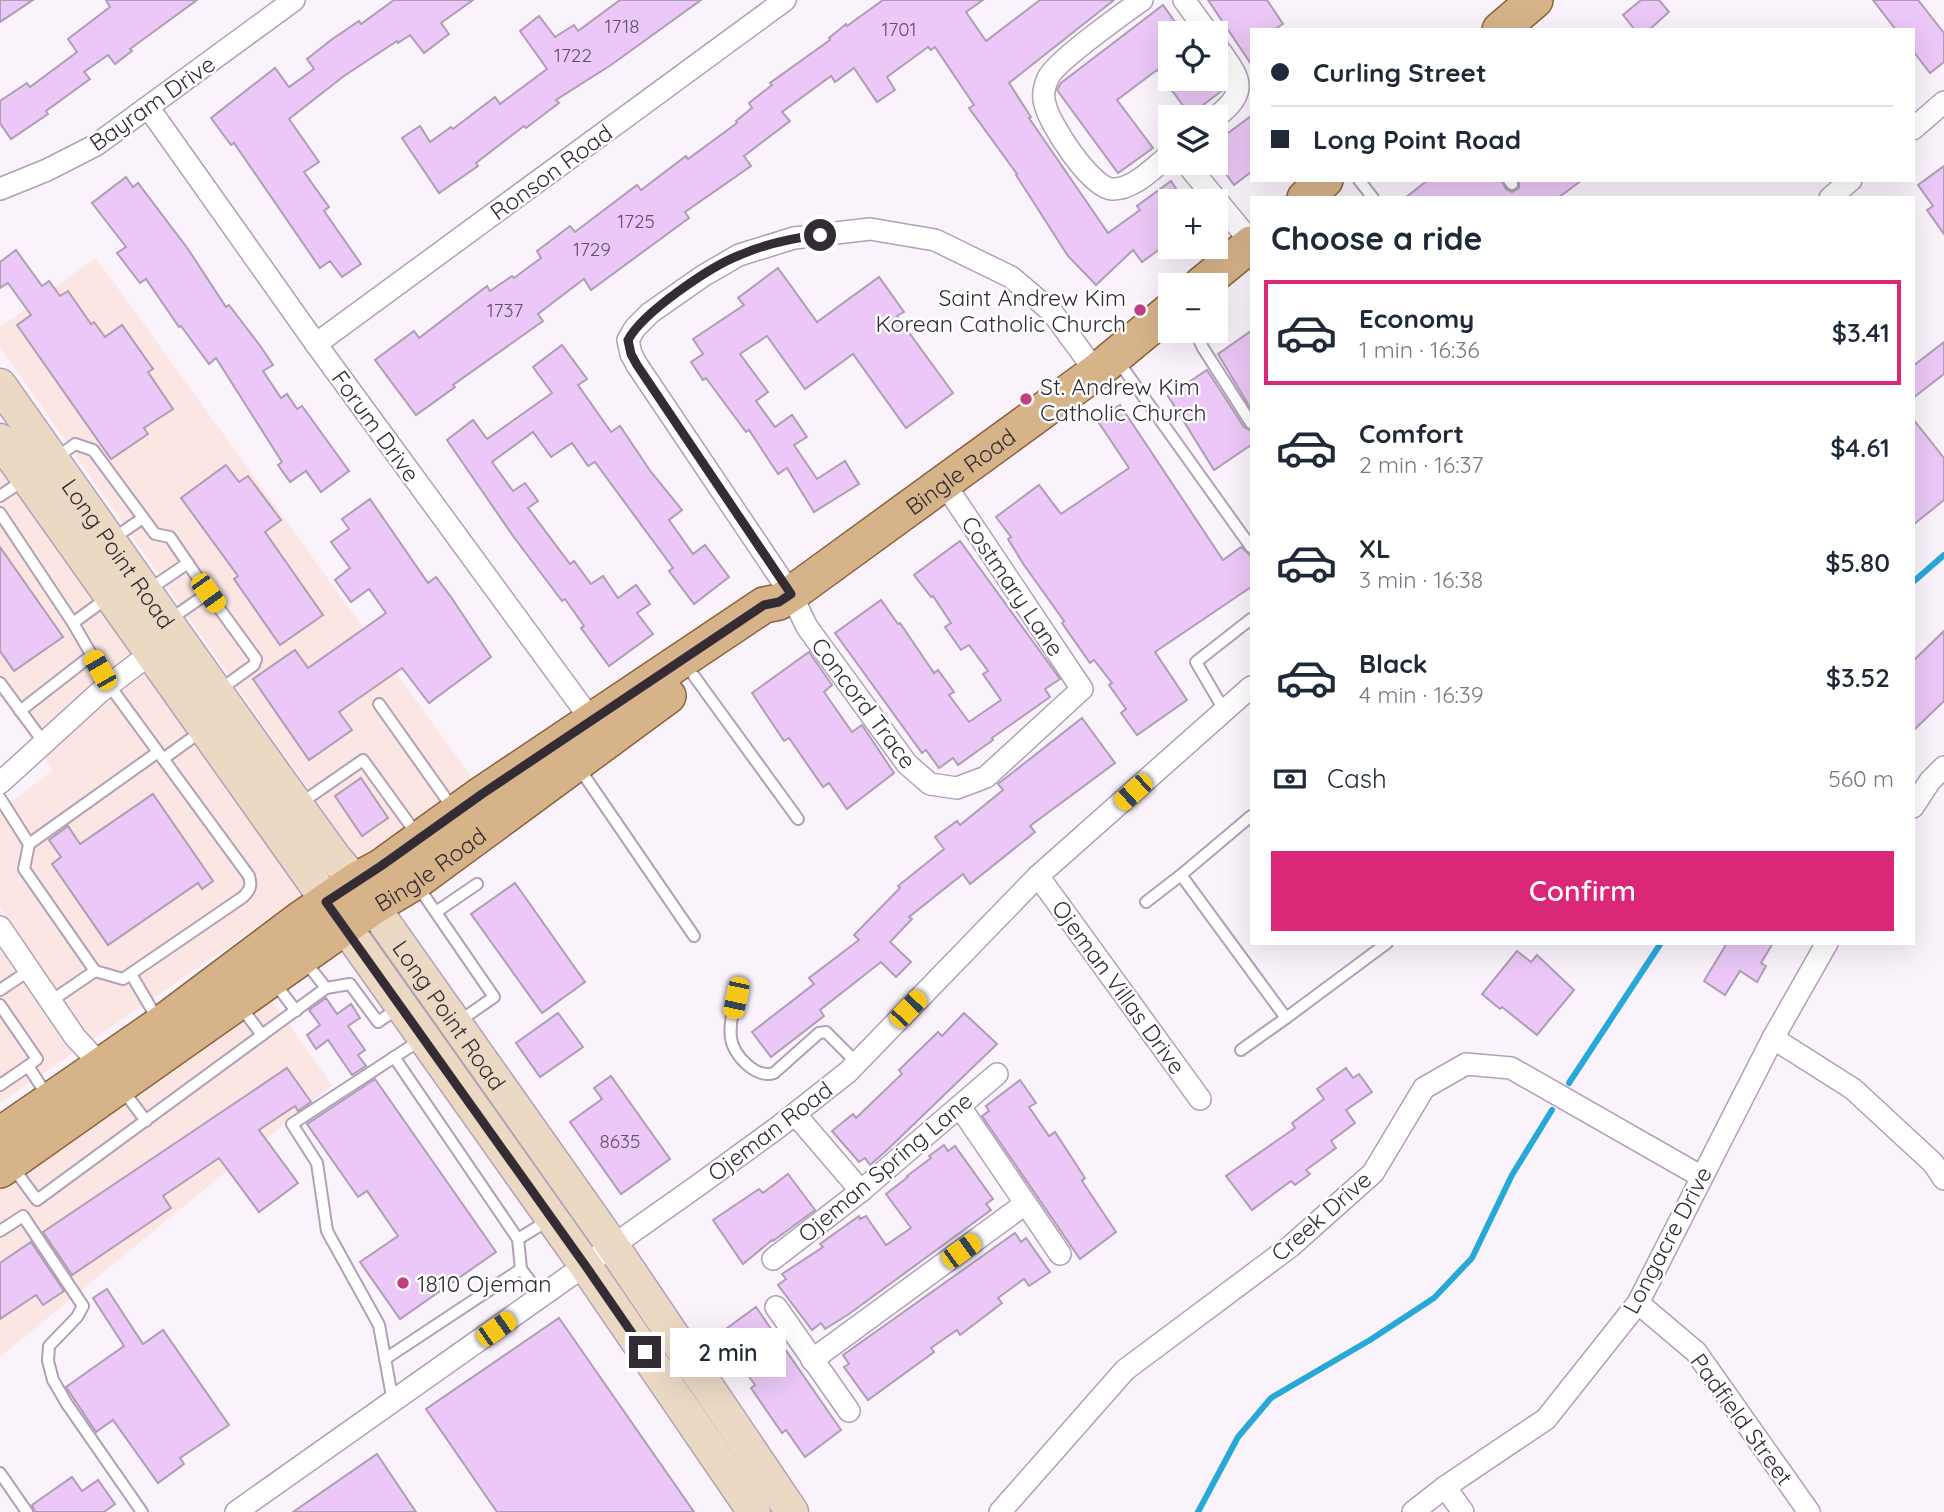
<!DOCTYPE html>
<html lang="en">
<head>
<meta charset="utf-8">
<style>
  :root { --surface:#fff; --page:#f2f2f3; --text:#1f2937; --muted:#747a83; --line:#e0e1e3; --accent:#db2777 }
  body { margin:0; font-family:Quicksand,sans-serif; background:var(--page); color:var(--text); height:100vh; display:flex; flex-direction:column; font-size:26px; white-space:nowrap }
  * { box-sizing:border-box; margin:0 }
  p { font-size:23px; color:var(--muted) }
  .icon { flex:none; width:38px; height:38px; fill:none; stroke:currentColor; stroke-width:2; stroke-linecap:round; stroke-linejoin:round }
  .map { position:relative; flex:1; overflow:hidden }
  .details { position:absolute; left:1250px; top:196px; width:665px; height:749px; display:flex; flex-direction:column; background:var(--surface); border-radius:0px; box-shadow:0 7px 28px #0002 }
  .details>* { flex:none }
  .banner { position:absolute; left:1250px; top:28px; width:665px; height:154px; border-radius:0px; box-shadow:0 7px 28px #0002; display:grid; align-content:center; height:154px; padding:0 21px; background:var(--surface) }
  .tools { position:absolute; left:1158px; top:21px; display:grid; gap:14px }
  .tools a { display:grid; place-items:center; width:70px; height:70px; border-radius:0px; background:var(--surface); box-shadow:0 7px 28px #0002; font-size:35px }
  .end { position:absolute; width:32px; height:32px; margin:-16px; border:9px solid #332c35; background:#fff; box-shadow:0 0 0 4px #fff }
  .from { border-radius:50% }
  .bubble { position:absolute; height:49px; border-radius:0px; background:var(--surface); box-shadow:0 7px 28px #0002; font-size:23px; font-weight:600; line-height:49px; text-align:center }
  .car { position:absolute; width:21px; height:42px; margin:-21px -10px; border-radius:9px; box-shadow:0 0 5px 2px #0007; background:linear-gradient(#f5c518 24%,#345 0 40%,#f5c518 0 76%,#345 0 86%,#f5c518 0) }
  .banner b { display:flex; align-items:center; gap:24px; height:66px; font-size:26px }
  .banner b+b { border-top:2px solid var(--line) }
  .banner i { width:18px; height:18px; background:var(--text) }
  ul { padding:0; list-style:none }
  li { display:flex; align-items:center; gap:21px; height:105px; margin:0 14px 10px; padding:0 7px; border:4px solid transparent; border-radius:0px }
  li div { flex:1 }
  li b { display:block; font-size:26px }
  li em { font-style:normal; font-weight:600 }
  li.selected { border-color:var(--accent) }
  li>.icon { width:63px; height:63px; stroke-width:1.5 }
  h2 { padding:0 21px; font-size:32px; line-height:84px }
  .pay { display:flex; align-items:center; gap:18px; height:77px; padding:0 21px; font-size:26px }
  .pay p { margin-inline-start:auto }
  .primary-button { display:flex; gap:14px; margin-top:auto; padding:14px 21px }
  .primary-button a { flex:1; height:80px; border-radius:0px; background:var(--accent); color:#fff; font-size:28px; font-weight:600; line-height:80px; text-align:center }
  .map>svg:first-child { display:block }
</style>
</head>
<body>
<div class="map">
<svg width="1944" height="1512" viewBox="0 0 1944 1512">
  <rect width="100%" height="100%" fill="#faf3fc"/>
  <g fill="#fce6e3">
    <polygon points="96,258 472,778 362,866 0,347 0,327"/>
    <polygon points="0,465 303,896 0,1103 0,930 9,922 0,907 0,810 53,770 0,696"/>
    <polygon points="271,999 332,1085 0,1357 0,1187"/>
  </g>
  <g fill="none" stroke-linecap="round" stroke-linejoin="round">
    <g stroke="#27a9d7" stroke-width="6">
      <polyline points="1913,582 1944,555"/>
      <polyline points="1569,1083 1661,943"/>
      <polyline points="1198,1512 1238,1437 1271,1398 1370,1340 1434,1298 1472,1258 1512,1175 1552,1110"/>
    </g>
  </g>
  <g fill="#ebc8f7" stroke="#ae9eb4" stroke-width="2">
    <polygon points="0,0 33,0 0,22"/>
    <polygon points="106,0 197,0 130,49 132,51 115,64 108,55 84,72 90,79 46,111 48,114 11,139 0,123 0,101 27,83 30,87 77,52 68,39 110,7"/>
    <polygon points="394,0 473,0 441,23 449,34 424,53 410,35 398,43 397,41 344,76 289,119 319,162 304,172 329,207 324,211 361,264 342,277 330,261 320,268 234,143 231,145 211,118 275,68 289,87 314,69 307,59 331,40 359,21 361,24"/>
    <polygon points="620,0 701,0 611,65 556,100 559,103 526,128 524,126 476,163 478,166 439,193 402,138 420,126 430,142 451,127 453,129 495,97 500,104 547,69 520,31 539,16 555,37 574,25 578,31"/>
    <polygon points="883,0 983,0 966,12 986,41 1040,0 1114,0 1009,83 1031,117 1029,118 1108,233 1140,210 1137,206 1171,181 1184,201 1171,201 1171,238 1162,244 1164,246 1142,262 1133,250 1096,285 1068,256 1016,175 1017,174 969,108 974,105 935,47 931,50 928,47 887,77 895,90 877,102 854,68 835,82 831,76 782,112 790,121 744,156 751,166 685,212 689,218 591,290 584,279 538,314 543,321 453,385 455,387 416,415 375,360 414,331 419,338 487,286 490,291 512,276 514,278 541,258 537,251 570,226 575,232 637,185 641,190 686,156 688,159 737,123 736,121 752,108 749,103 772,85 770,83 830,40 829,38 846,24 847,26"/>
    <polygon points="1208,0 1267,0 1283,24 1273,30 1251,30 1251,64"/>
    <polygon points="1641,0 1659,0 1669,12 1649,30 1635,30 1623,15"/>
    <polygon points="1873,0 1918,0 1944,33 1944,62 1930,73 1913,51 1913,30 1896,30"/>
    <polygon points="1163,5 1183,33 1171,33 1171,79 1217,79 1224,89 1190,115 1157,70 1117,100 1153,148 1118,173 1057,90 1061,83"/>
    <polygon points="1251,116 1251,172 1234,185 1216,160 1216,142"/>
    <polygon points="1944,166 1944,234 1927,210 1933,206 1918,185"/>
    <polygon points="126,177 133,187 138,183 188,249 226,307 229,305 261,347 273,365 263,371 281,398 287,394 297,409 302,406 349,471 321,492 306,471 290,482 278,465 282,462 216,358 209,364 181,326 179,327 146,279 140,283 117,253 126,247 92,203"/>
    <polygon points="1428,180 1501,180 1506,189 1512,192 1519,188 1519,180 1582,180 1558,198 1405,198"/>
    <polygon points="16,250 42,286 49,281 60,296 68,291 91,324 94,322 105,337 122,325 153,369 148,372 173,409 144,428 148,434 111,459 17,325 31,315 8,283 0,288 0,262"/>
    <polygon points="778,268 817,322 879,277 904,312 897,316 953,393 906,428 853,354 805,389 767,336 740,354 768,392 756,401 775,427 792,415 807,437 794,445 817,479 845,461 859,484 814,512 787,468 778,474 749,430 746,432 706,378 703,380 691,362 703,354 693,339 744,305 738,298"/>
    <polygon points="1251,331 1251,409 1218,354"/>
    <polygon points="1944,342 1944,374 1913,398 1913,366"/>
    <polygon points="562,345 587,379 578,385 611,432 620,426 651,472 682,510 669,520 693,554 705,545 729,577 694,604 669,571 673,568 595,462 588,466 572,443 551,457 533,432 492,462 513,491 525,483 538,501 528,508 570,564 574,561 591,584 603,576 618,598 636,585 650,604 637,613 653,634 609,666 581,628 584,626 565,599 562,601 513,536 447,440 473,420 487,439 552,393 533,367"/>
    <polygon points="1207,370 1244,427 1251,431 1251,445 1214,470 1168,396"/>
    <polygon points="1120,405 1223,560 1241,547 1251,556 1251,587 1155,652 1187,700 1137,735 1121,713 1126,709 1109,685 1112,683 1094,660 1090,663 1062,623 1064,621 1024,565 1008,539 1011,537 996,517 1039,485 1061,514 1129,468 1097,420"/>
    <polygon points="1913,419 1944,458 1944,500 1913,525"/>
    <polygon points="226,465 239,482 248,476 281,520 265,532 323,615 280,645 234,579 238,576 181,498"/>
    <polygon points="370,499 428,583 436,577 451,597 491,657 429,703 402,668 339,712 352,730 309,760 253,679 295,650 308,668 386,613 369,589 351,602 335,580 350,568 331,542 349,529 342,519"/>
    <polygon points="960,541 1060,679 1045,689 1050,697 992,738 993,740 958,765 953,758 939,768 926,750 922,753 835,633 881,600 898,624 900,623 934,673 938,670 954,692 949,695 969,722 1001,700 983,674 988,671 969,645 961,650 945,627 951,623 933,596 931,597 914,575"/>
    <polygon points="0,547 63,637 14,671 0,651"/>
    <polygon points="1944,631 1944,701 1913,731 1913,661"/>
    <polygon points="809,652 832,685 824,692 852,732 862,725 894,773 847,809 829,783 823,787 789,738 784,741 752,693"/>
    <polygon points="1082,718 1115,763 1030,826 1035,832 970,884 963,874 909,917 912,919 890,942 911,962 896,977 881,962 820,1010 824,1016 771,1057 752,1032 814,984 809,978 859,940 854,935 900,888 898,886 944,849 935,837 957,821 960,825 1003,790 998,784"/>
    <polygon points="361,778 388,818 362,836 335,796"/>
    <polygon points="153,794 213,881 202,889 198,883 108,945 52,864 61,857 49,840 68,826 80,844"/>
    <polygon points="515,883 585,982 542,1013 471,914"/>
    <polygon points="1727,943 1773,943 1761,963 1766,966 1757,982 1740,971 1725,995 1704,981"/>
    <polygon points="1517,951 1531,962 1537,955 1574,990 1537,1035 1502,1007 1500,1009 1482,994"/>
    <polygon points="326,998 337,1014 351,1004 360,1018 348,1026 365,1050 358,1055 366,1066 352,1075 328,1040 316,1049 307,1035 320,1025 309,1010"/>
    <polygon points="558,1013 583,1047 540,1077 516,1043"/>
    <polygon points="964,1013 997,1044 886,1151 870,1165 865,1158 859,1162 832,1131 853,1114 856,1118 902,1074 899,1070 938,1032 942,1036"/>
    <polygon points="287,1068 311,1102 298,1111 295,1106 259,1130 298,1183 259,1212 219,1158 163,1196 171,1208 72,1275 43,1232"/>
    <polygon points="1346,1068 1353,1078 1359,1074 1372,1092 1346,1110 1355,1123 1331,1141 1336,1148 1306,1170 1310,1174 1295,1185 1291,1181 1252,1210 1226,1176 1295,1128 1292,1123 1324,1099 1317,1089"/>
    <polygon points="611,1076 670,1159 621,1194 570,1122 602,1099 594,1088"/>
    <polygon points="375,1079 496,1252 400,1319 360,1262 398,1236 367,1191 358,1197 307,1124"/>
    <polygon points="1020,1080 1036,1103 1029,1107 1049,1136 1055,1132 1085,1178 1082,1181 1116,1232 1080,1259 982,1116 989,1111 986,1106"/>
    <polygon points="944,1145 948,1151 955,1146 993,1199 986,1204 991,1210 849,1314 825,1329 821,1323 812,1330 778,1285 786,1279 782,1274 823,1247 820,1244 859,1216 860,1219 866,1216 886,1245 911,1228 886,1194 908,1177 907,1176 931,1158 929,1156"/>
    <polygon points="788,1174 815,1210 773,1241 772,1240 743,1264 713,1220 759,1189 763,1193"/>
    <polygon points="1015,1233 1021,1242 1026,1238 1050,1272 1029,1286 1024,1279 998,1298 1002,1303 960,1335 957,1330 931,1348 934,1352 868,1400 844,1367 849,1364 843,1355"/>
    <polygon points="31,1242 64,1291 43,1305 36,1295 0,1319 0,1263"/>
    <polygon points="107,1289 143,1344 163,1330 229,1425 180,1458 184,1464 158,1483 113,1420 96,1432 66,1387 124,1346 93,1298"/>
    <polygon points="756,1307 841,1430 805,1457 786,1430 782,1433 751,1388 755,1385 719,1334"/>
    <polygon points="559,1318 694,1512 497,1512 426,1409"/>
    <polygon points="377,1454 416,1512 293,1512"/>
    <polygon points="72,1477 82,1491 98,1480 115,1504 104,1512 35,1512 32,1505"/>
  </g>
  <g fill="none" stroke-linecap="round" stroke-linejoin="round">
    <defs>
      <g id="lane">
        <polyline points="1359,180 1373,198"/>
        <polyline points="1509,180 1512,184"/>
        <polyline points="1195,331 1203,348 1251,423"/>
        <polyline points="1118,361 1251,547"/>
        <polyline points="55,459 75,444 93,450 155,534 170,537 208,593"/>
        <polyline points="0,496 24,480"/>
        <polyline points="0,513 73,623"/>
        <polyline points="111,540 143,518"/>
        <polyline points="147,591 188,563"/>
        <path d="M107,598l-34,25 36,62 140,191c3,10 1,14 -6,21l-120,82 -28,-8 -71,-102 5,-25 129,-92"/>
        <polyline points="169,620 208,593 256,659 254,665 218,691"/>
        <polyline points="694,676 798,819"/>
        <polyline points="0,683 45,744"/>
        <polyline points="379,704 454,810"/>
        <polyline points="1224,710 1196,662 1251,619"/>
        <polyline points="20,711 92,655"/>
        <polyline points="163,759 203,730"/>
        <polyline points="579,768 694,936"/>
        <polyline points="0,798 29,844"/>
        <polyline points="298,805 363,760 418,836"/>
        <polyline points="1251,816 1181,875 1286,1018 1387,943"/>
        <polyline points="417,885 494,997 458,1022"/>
        <polyline points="1146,902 1181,875"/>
        <polyline points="436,912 477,884"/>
        <polyline points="304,960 326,988"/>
        <polyline points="131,974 158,1020"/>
        <polyline points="274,982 296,1011"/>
        <polyline points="0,990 30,970"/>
        <path d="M736,998c-3,12 -7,27 -5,40 2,17 25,41 43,35l45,-40 7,-1 31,31"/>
        <polyline points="51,1001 95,971"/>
        <polyline points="0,1005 37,1059 28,1066"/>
        <polyline points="241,1007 262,1035"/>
        <polyline points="1241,1050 1286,1018"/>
        <polyline points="394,1057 518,1239 549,1220"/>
        <polyline points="0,1085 28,1066 48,1097"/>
        <polyline points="122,1089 146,1121"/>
        <polyline points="12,1166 37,1200 326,988 350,984 378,1022 398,1008"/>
        <polyline points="0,1231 23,1216 83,1306 77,1317 49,1346 48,1361 53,1380 67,1404 142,1512"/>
        <polyline points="518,1239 521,1269"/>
        <polyline points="385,1359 521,1269 542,1297"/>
        <polyline points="393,1402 379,1325 327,1231 317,1163 292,1124 422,1039"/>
        <polyline points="0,1473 27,1512"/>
      </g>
      <g id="street">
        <path d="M1142,0c-18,13 -86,61 -94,78 -4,9 -6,17 -3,26 4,20 46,84 67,85 22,1 43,-23 59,-35"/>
        <polyline points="1184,0 1208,33"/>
        <polyline points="148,107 316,344 598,729"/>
        <path d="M1216,117c36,-28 22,-40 0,-72"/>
        <polyline points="1913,129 1944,102"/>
        <polyline points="1186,163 1251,242"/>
        <polyline points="0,189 47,170 96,145 294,0"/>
        <polyline points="1830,198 1851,180"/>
        <polyline points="316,344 785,0"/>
        <polyline points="944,483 1082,689 986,777 957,788 930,784 907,764 807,627 791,594 637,365 631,354 628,340 635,328 650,313 703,276 739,255 794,238 870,229 935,240 1011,277 1052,312 1096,372"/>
        <polyline points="0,783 101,691 162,645"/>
        <polyline points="1913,807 1930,781 1944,767"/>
        <polyline points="1038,876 1200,1099"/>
        <polyline points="0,927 75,1037 109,1074"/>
        <polyline points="1773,1038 1853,1089 1933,1163 1944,1179"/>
        <polyline points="960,1107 1060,1254"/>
        <polyline points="795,1114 861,1191"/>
        <polyline points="773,1259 861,1191 997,1074"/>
        <polyline points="1638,1303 1696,1352 1809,1512"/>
        <polyline points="776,1307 849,1411"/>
        <polyline points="812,1360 1025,1204"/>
        <polyline points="1445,1487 1463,1512"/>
        <polyline points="236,1512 700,1184 777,1128 848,1072 1038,876 1251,687"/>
        <polyline points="1000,1512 1125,1370 1291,1246 1373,1173 1424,1088 1466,1064 1511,1068 1702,1177"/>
        <polyline points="1413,1512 1445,1487 1546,1419 1638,1303 1773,1038 1827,943"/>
      </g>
      <g id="secondary">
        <path id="s1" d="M0,385c112,158 222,317 336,474l19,22 257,364 180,267"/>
        <polyline points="0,440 585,1265 754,1512"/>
      </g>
      <g id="primary">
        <polyline points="1500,30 1535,0"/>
        <polyline points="1305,198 1325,180"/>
        <polyline points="1201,285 1251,244"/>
        <path id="s2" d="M0,1135l161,-111 141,-106 53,-37 26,-14 101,-73 282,-189 15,-3 12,-8 305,-222 75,-62"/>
        <path id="s3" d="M0,1170l373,-263 42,-25 253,-186"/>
      </g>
    </defs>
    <use href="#lane" stroke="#b1a0b7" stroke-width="14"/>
    <use href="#street" stroke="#b1a0b7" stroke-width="24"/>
    <use href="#secondary" stroke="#b1a0b7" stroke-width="35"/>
    <use href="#primary" stroke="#8d633a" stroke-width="38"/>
    <use href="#lane" stroke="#fff" stroke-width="10"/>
    <use href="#street" stroke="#fff" stroke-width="21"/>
    <use href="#secondary" stroke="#ebd9c4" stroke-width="32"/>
    <use href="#primary" stroke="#d7b38a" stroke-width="35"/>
  </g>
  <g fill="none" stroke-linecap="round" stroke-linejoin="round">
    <path stroke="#332c35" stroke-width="9" d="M645,1352l-60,-87 -259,-363 55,-36 101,-72 282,-189 15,-3 12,-8 -154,-229 -6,-11 -3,-14c15,-28 83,-74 112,-85 25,-11 53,-17 80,-20"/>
  </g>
  <g fill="#c23e81" stroke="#fff" stroke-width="2.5">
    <circle cx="1140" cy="310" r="7"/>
    <circle cx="1026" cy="399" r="7"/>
    <circle cx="403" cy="1283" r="7"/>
  </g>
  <g text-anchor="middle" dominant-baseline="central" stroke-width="5" stroke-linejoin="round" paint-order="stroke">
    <g font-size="19" fill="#615366">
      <text x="622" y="26">1718</text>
      <text x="899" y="29">1701</text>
      <text x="573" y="55">1722</text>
      <text x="636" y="221">1725</text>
      <text x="592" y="249">1729</text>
      <text x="505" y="310">1737</text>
      <text x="620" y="1141">8635</text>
    </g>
    <g font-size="23" fill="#332c35" stroke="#fff">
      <text transform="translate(152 103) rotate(-35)">Bayram Drive</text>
      <text transform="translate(551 172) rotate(-36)">Ronson Road</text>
      <text transform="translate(376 426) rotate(54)">Forum Drive</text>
      <text stroke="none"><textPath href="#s2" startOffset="1169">Bingle Road</textPath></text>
      <text stroke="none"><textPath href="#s1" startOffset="206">Long Point Road</textPath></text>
      <text transform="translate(1013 586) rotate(56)">Costmary Lane</text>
      <text transform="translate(864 703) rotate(53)">Concord Trace</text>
      <text stroke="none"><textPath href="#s3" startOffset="525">Bingle Road</textPath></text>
      <text transform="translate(1119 987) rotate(54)">Ojeman Villas Drive</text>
      <text stroke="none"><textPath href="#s1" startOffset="774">Long Point Road</textPath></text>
      <text transform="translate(770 1131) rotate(-37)">Ojeman Road</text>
      <text transform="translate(885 1167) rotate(-40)">Ojeman Spring Lane</text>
      <text transform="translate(1321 1216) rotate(-41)">Creek Drive</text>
      <text transform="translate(1667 1240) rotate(-62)">Longacre Drive</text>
      <text transform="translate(1742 1419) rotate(54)">Padfield Street</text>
    </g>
    <g font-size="23" fill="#332c35" stroke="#fff" text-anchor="start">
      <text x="1126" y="297" text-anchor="end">Saint Andrew Kim<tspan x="1126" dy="26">Korean Catholic Church</tspan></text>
      <text x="1040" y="386">St. Andrew Kim<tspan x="1040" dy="26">Catholic Church</tspan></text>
      <text x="417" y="1283">1810 Ojeman</text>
    </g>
  </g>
</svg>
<div class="tools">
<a><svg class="icon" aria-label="locate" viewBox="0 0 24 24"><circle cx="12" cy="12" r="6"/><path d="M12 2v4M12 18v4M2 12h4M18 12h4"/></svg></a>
<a><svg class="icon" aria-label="layers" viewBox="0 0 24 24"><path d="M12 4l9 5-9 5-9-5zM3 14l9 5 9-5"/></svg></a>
<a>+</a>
<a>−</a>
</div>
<i class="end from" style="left:820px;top:235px"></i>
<i class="end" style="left:645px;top:1352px"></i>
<div class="bubble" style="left:670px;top:1328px;width:116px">2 min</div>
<i class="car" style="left:208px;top:593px;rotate:144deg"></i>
<i class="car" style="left:100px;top:670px;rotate:330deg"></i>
<i class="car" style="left:1133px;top:792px;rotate:228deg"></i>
<i class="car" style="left:736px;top:998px;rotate:192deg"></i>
<i class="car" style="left:908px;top:1009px;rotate:44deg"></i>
<i class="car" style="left:961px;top:1251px;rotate:54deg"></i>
<i class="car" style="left:496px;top:1329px;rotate:55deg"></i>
<div class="banner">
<b><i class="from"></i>Curling Street</b>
<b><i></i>Long Point Road</b>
</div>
<section class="details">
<h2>Choose a ride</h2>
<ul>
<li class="selected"><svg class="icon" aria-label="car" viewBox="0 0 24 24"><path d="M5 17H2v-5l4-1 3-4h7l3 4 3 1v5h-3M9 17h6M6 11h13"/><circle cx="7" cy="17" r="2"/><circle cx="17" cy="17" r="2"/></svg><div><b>Economy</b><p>1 min · 16:36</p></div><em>$3.41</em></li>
<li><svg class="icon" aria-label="car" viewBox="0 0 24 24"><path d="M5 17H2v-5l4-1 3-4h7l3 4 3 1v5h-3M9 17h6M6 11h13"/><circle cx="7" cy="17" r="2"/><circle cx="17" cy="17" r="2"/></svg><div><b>Comfort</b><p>2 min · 16:37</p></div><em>$4.61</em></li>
<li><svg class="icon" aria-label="car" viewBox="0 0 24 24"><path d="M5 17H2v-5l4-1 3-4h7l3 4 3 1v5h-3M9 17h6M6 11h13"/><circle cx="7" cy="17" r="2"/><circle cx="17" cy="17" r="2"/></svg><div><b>XL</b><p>3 min · 16:38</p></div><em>$5.80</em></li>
<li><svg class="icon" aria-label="car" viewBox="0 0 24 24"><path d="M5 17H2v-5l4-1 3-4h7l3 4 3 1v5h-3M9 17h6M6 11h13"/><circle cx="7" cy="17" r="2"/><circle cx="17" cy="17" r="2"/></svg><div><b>Black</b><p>4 min · 16:39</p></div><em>$3.52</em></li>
</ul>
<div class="pay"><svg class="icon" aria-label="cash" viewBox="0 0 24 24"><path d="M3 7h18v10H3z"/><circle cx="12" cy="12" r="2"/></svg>Cash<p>560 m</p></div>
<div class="primary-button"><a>Confirm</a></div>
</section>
</div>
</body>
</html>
